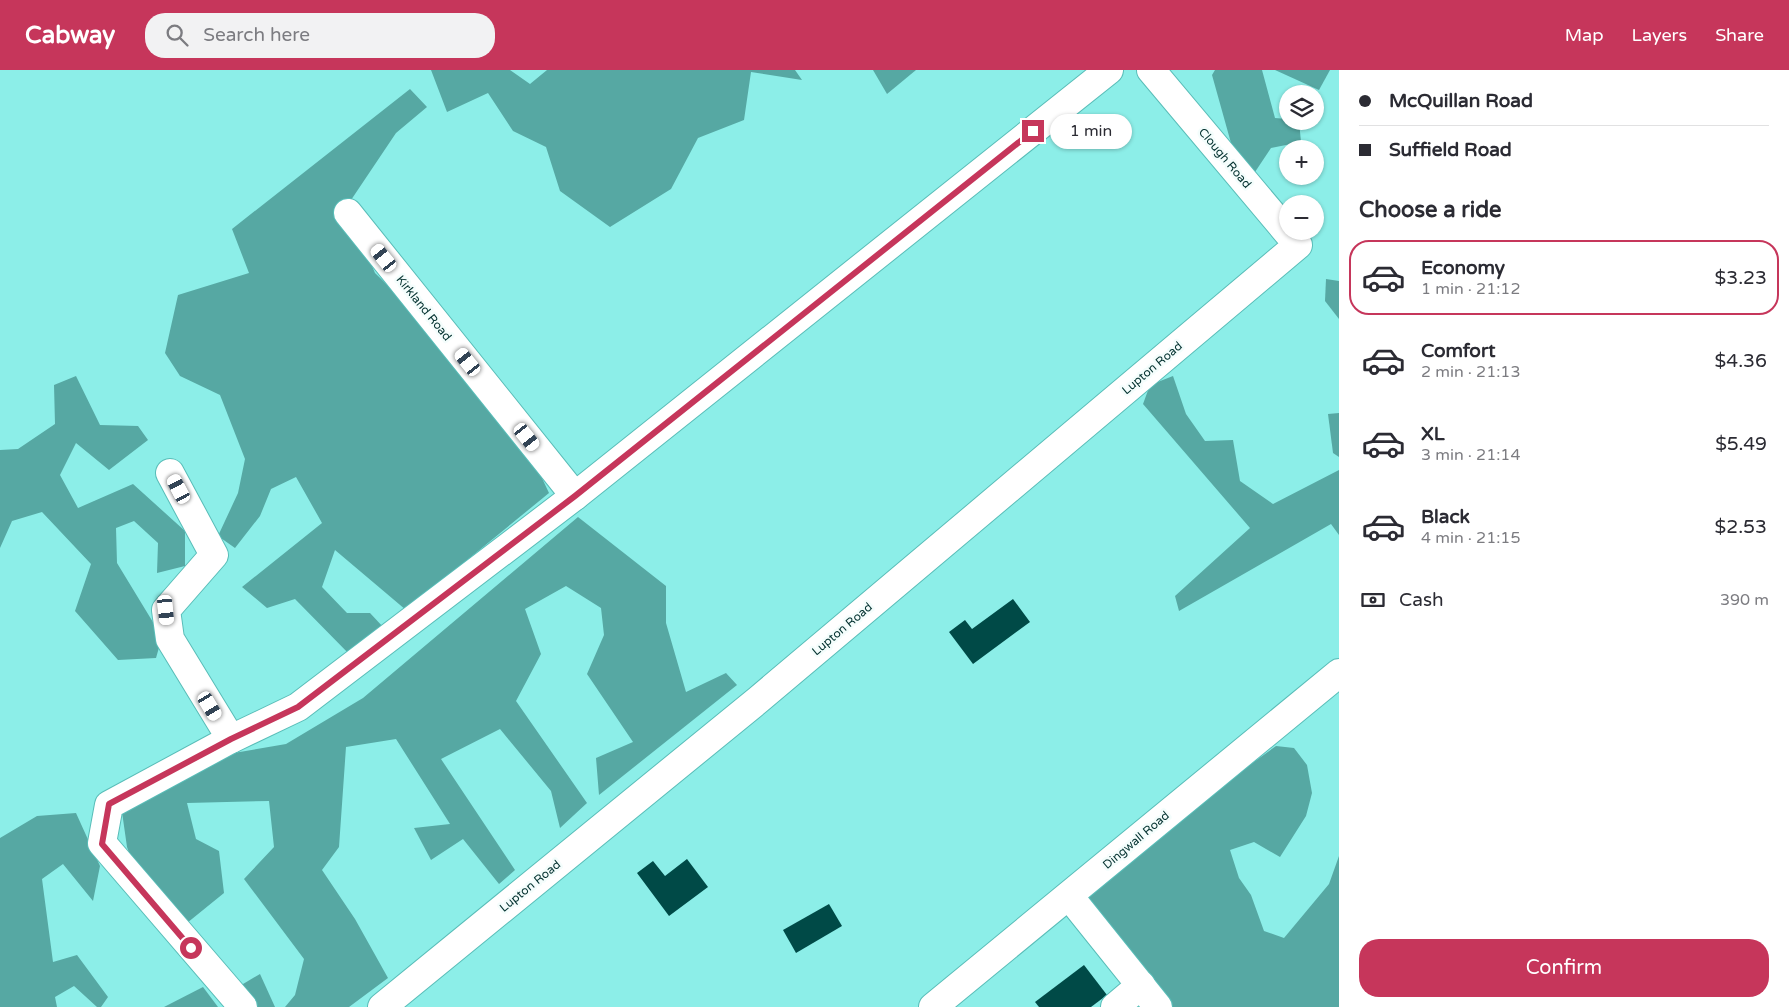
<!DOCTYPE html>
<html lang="en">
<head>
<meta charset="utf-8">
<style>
  :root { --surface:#fff; --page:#f2f2f3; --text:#2b2b33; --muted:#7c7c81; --line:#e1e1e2; --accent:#c6365b }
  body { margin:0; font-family:"Varela Round",sans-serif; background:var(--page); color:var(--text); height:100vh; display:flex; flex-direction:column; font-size:19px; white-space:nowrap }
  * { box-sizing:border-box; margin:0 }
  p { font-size:16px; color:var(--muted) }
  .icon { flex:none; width:28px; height:28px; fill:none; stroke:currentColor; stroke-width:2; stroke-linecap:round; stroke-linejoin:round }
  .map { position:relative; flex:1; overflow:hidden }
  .drawer { display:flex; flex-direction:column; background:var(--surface); width:450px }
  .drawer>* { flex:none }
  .banner { display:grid; align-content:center; height:110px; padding:0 20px; background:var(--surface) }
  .controls { position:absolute; left:1279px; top:15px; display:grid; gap:10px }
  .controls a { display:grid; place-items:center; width:45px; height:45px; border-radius:50%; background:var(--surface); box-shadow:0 1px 4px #0004; font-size:25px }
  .end { position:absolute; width:22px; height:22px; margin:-11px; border:6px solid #c6365b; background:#fff; box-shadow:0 0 0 2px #fff }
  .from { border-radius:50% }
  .bubble { position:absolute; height:35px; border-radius:18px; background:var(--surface); box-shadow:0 1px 4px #0004; font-size:16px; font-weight:600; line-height:35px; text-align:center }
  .car { position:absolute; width:15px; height:30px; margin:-15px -8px; border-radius:6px; box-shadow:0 0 4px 1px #0007; background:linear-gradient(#fff 24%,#345 0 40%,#fff 0 76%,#345 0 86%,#fff 0) }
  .banner b { display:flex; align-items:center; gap:18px; height:48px; font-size:19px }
  .banner b+b { border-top:1px solid var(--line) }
  .banner i { width:12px; height:12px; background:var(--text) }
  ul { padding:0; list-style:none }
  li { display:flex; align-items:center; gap:15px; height:75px; margin:0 10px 8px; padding:0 10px; border:2px solid transparent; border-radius:20px }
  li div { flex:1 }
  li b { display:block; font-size:19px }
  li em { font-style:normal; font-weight:600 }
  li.active { border-color:var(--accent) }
  li>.icon { width:45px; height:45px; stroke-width:1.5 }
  h2 { padding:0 20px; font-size:22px; line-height:60px }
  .pay { display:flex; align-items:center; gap:12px; height:55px; padding:0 20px; font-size:19px }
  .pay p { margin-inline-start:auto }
  .cta { display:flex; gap:10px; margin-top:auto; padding:10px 20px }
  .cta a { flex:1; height:58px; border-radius:20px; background:var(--accent); color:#fff; font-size:20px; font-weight:600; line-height:58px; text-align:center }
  header { display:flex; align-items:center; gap:30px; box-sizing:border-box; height:70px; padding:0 25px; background:var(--accent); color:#fff }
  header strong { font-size:24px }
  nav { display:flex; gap:28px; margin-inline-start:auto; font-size:18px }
  .search { width:350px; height:45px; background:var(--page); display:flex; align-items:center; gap:12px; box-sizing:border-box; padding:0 18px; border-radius:20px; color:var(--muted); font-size:19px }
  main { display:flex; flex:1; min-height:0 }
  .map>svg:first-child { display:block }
</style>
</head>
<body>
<header>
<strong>Cabway</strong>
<div class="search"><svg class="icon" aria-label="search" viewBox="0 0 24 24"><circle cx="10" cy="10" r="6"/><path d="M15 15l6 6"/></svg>Search here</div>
<nav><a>Map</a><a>Layers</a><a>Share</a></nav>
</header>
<main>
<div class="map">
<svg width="1339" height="937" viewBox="0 0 1339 937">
  <rect width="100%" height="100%" fill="#8ceee8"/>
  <g fill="#56a8a3">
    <polygon points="431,0 510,0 530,14 547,0 795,0 802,10 751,2 744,50 698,68 671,119 610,157 560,121 546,77 513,61 488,23 447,42"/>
    <polygon points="873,0 916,0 887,24"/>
    <polygon points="1215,0 1262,0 1275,48 1287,49 1288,51 1299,51 1301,72 1271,78 1255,102 1231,73 1212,5"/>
    <polygon points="1275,0 1330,0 1319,20"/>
    <polygon points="410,19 427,37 396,63 347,136 375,203 455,281 518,357 549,423 406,540 335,480 322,517 347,543 370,543 384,558 353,588 295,529 267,538 242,517 322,453 296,407 271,419 260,446 235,478 218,466 238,423 245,389 220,325 180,306 165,283 178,225 249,203 232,159"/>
    <polygon points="1326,209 1339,211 1339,249 1325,231"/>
    <polygon points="76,306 100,355 138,356 148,370 109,400 76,373 60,405 78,438 133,414 185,461 185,496 157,503 158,473 134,451 116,458 117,493 162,567 156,588 118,590 75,541 91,494 42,442 12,451 0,478 0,380 18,379 55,354 54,315"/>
    <polygon points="1173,306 1186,344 1205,371 1233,370 1240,411 1273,434 1339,400 1339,465 1331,454 1179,541 1175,526 1250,458 1143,334 1150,315"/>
    <polygon points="1339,343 1339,387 1333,383 1328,344"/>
    <polygon points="578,447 666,516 666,553 686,622 726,603 737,615 599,725 596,688 633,672 587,604 604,565 601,538 566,516 525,539 541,584 516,631 587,733 560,758 551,721 500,659 441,689 515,800 499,814 463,769 431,790 414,758 450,754 396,669 346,677 339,777 322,800 355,849 388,908 349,937 285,937 295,925 304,889 244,809 274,777 269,731 187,733 196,769 219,781 224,823 187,853 135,800 127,777 120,728 228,684 286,674 363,628"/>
    <polygon points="1276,676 1294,678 1307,695 1312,723 1306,746 1280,787 1254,772 1230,780 1239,808 1251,825 1264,861 1284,868 1329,814 1339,786 1339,937 1158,937 1076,820"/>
    <polygon points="76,743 100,796 93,831 63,794 42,809 53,892 77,885 108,927 101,937 97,937 74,916 55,927 57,937 0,937 0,768 37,746"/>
    <polygon points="260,904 275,937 256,937 238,917"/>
    <polygon points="203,917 218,937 164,937"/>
  </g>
  <g fill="#004a47">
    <polygon points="1013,529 1030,552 973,594 949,562 965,550 972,559"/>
    <polygon points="687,789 708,817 669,846 637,803 653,791 665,806"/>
    <polygon points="829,834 842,856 796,883 783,860"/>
    <polygon points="1084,895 1107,925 1091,937 1039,937 1035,932"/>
  </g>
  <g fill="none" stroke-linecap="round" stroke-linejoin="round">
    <defs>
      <g id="minor">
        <polyline points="348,143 575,426"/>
        <polyline points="170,403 214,485 166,540 170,569 231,669"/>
        <polyline points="1069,826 1158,937"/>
        <polyline points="243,937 102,773 109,735 231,669 298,637 575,426 1109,0"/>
        <polyline points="382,937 758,630 1298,175 1151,0"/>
        <polyline points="933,937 1339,603"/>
        <polyline points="1115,937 1141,915"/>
      </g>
    </defs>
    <use href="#minor" stroke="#59bdb8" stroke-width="30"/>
    <use href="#minor" stroke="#fff" stroke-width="28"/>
  </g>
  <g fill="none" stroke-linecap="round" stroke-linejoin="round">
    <polyline stroke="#c6365b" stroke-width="6" points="191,878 102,774 109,734 231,669 298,637 575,426 1033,61"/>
  </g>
  <g text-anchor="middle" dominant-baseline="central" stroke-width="5" stroke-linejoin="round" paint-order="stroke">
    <g font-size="12" fill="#03312f" stroke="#f4fdfc">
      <text transform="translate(1225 88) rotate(50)">Clough Road</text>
      <text transform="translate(424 238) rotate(51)">Kirkland Road</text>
      <text transform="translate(1152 298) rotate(-40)">Lupton Road</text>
      <text transform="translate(842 559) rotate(-40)">Lupton Road</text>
      <text transform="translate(1136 770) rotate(-40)">Dingwall Road</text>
      <text transform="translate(530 816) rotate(-39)">Lupton Road</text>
    </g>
  </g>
</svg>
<div class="controls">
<a><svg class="icon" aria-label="layers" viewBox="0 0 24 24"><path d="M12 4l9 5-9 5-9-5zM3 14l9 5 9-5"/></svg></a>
<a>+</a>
<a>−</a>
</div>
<i class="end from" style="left:191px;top:878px"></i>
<i class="end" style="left:1033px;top:61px"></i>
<div class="bubble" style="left:1050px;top:44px;width:82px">1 min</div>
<i class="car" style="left:384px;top:188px;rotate:321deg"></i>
<i class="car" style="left:468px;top:292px;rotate:321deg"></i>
<i class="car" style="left:527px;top:367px;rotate:141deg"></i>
<i class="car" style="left:179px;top:419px;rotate:332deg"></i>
<i class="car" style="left:166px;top:540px;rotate:174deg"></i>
<i class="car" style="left:210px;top:636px;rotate:149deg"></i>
</div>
<section class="drawer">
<div class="banner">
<b><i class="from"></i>McQuillan Road</b>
<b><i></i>Suffield Road</b>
</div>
<h2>Choose a ride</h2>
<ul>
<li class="active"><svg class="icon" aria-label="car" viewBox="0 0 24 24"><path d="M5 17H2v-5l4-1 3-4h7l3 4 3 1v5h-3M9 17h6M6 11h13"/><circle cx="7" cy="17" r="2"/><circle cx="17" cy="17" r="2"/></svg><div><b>Economy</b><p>1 min · 21:12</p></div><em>$3.23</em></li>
<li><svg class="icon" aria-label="car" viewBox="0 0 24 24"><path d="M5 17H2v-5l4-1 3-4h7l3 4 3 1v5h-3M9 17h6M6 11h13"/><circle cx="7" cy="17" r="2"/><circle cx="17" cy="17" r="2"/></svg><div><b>Comfort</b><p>2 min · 21:13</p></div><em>$4.36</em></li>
<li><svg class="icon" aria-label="car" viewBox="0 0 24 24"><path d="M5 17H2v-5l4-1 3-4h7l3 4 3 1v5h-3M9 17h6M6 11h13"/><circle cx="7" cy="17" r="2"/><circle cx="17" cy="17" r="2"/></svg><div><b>XL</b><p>3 min · 21:14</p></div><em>$5.49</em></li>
<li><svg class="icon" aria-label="car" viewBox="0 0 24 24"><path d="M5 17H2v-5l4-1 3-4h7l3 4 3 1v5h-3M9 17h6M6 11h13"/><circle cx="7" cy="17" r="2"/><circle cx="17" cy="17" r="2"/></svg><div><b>Black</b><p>4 min · 21:15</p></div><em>$2.53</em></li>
</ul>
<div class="pay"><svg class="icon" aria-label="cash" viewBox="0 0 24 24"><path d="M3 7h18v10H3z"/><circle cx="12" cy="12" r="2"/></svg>Cash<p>390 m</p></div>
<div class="cta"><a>Confirm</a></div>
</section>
</main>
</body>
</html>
